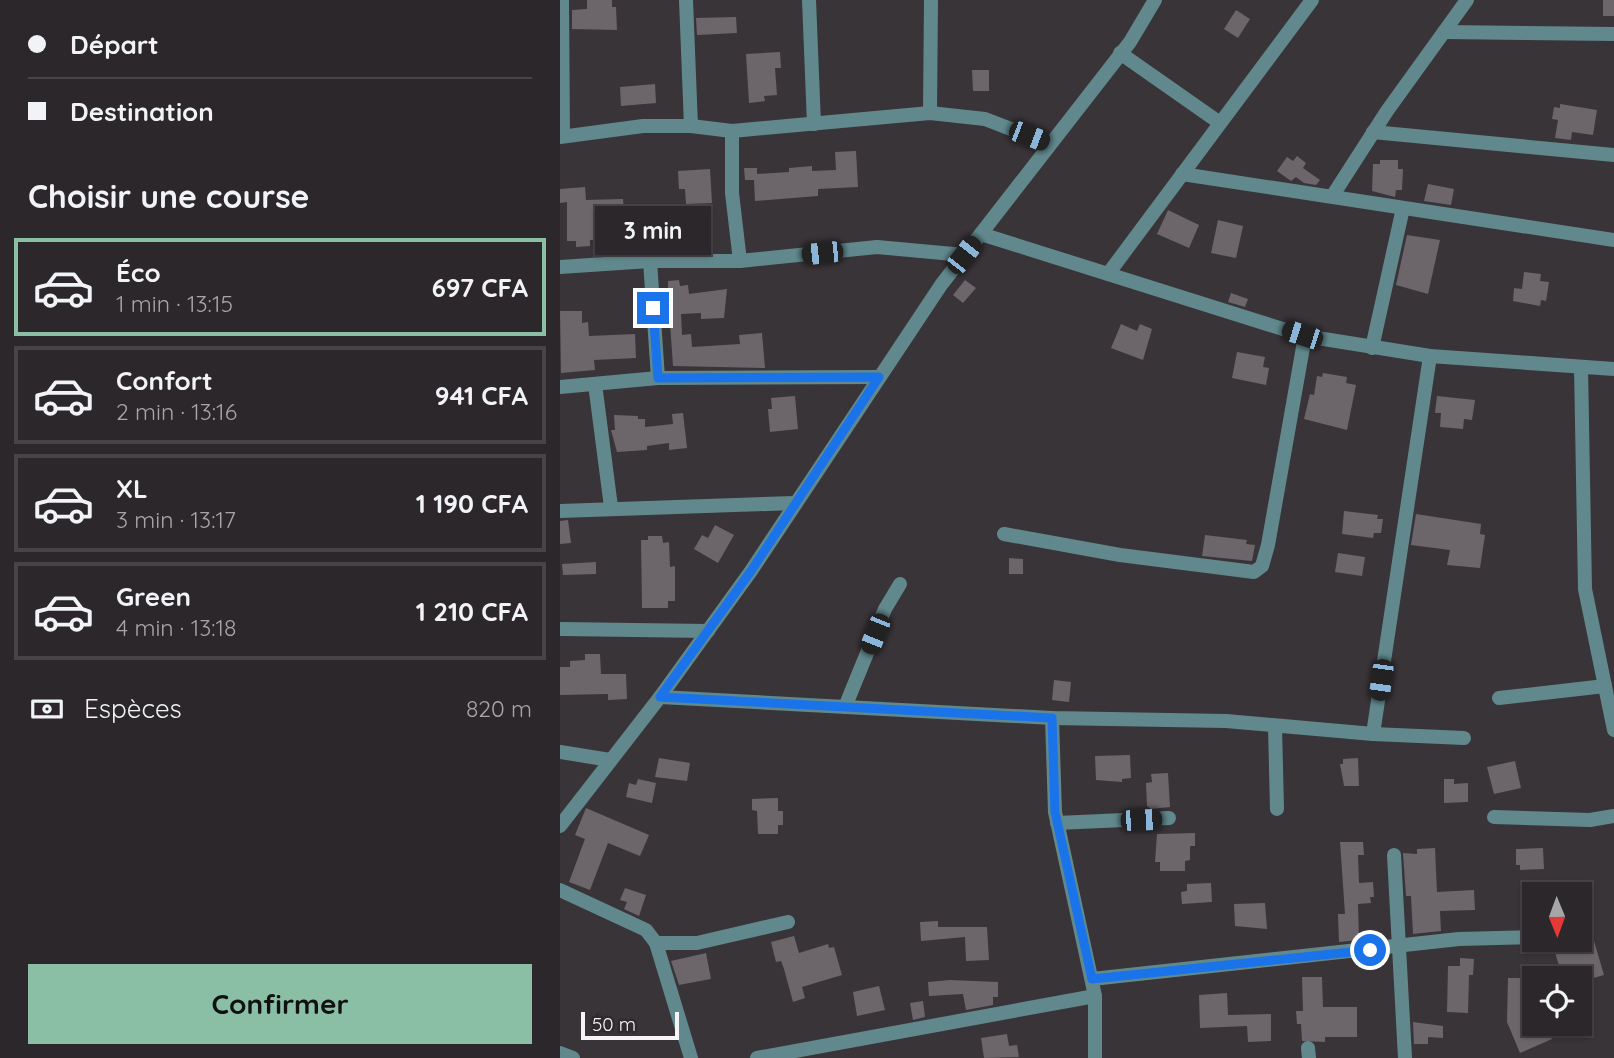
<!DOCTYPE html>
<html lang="fr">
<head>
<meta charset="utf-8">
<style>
  :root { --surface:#2b272a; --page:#332f32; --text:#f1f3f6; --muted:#a6a5a8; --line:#474447; --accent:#8abfa5 }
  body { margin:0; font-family:Quicksand,sans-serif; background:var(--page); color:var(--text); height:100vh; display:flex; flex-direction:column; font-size:26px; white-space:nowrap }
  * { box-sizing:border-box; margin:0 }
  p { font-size:23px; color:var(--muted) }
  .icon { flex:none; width:38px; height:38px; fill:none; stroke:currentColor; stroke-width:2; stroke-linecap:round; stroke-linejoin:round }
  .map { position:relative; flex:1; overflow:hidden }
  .details { display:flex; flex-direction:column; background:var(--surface); width:560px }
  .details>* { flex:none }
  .banner { display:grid; align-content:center; height:154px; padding:0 28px; background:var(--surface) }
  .needle { width:46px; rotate:179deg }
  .tools { position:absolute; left:962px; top:882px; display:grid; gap:14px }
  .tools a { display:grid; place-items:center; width:70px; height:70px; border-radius:0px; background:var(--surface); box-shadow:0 2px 5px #0004,0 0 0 2px var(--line); font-size:35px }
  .scale { position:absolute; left:21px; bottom:18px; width:98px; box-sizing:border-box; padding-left:7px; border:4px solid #f7f4f6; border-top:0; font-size:19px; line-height:24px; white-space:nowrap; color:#f7f4f6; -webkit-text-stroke:5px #2f2a2e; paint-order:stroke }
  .end { position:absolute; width:32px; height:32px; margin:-16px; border:9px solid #1a73e8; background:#fff; box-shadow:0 0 0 4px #fff }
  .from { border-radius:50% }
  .bubble { position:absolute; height:49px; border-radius:0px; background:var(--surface); box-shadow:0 2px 5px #0004,0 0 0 2px var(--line); font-size:23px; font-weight:700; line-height:49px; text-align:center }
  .car { position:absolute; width:21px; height:42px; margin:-21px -10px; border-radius:9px; box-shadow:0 0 5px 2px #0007; background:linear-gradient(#222 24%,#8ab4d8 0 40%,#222 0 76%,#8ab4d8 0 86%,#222 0) }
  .banner b { display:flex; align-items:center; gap:24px; height:66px; font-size:26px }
  .banner b+b { border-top:2px solid var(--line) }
  .banner i { width:18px; height:18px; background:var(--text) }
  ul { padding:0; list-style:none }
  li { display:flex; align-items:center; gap:21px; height:98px; margin:0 14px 10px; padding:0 14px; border:4px solid var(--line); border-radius:0px }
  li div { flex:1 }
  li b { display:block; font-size:26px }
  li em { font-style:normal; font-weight:700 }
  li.selected { border-color:var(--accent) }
  li>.icon { width:63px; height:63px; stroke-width:1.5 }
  h2 { padding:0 28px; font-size:32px; line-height:84px }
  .pay { display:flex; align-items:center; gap:18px; height:77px; padding:0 28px; font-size:26px }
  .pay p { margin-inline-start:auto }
  .action { display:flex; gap:14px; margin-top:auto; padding:14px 28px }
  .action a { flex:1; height:80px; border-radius:0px; background:var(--accent); color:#111; font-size:28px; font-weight:700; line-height:80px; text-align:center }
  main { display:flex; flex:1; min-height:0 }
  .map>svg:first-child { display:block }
</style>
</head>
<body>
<main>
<section class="details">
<div class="banner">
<b><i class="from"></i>Départ</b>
<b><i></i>Destination</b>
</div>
<h2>Choisir une course</h2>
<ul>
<li class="selected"><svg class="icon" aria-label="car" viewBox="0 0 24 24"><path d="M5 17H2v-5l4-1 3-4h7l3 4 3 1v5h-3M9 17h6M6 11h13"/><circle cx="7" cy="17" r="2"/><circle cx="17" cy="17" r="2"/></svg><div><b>Éco</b><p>1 min · 13:15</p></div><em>697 CFA</em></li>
<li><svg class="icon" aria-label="car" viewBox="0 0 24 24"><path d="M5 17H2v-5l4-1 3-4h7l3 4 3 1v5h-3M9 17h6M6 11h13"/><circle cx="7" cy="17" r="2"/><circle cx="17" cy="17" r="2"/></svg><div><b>Confort</b><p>2 min · 13:16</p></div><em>941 CFA</em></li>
<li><svg class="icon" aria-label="car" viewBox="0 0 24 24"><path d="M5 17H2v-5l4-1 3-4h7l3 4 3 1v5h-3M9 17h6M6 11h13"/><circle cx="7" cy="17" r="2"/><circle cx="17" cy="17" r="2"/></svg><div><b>XL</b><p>3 min · 13:17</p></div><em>1 190 CFA</em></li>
<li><svg class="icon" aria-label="car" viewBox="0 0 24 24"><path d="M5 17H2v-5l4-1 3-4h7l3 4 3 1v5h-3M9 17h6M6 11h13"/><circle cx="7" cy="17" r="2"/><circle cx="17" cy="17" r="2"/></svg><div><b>Green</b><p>4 min · 13:18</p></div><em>1 210 CFA</em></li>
</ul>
<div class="pay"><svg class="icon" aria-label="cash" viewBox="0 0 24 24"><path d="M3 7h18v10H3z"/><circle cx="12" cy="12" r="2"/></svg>Espèces<p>820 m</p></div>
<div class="action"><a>Confirmer</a></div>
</section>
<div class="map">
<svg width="1054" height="1058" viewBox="0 0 1054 1058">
  <rect width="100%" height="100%" fill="#393438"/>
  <g fill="#6c666a">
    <polygon points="27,0 52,0 52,7 56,7 57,30 12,29 12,10 27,9"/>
    <rect x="1043" y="0" width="11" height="16"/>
    <polygon points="676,10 690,19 678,38 664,29"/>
    <polygon points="176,17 177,33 137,35 136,18"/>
    <polygon points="220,52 221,68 215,68 217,95 204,96 205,101 189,103 186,54"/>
    <polygon points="412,70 429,70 429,91 413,91"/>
    <polygon points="95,84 96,103 61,106 60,87"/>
    <polygon points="1000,104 1037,110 1033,135 1012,132 1011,140 995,138 998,120 992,119 994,107 1000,108"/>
    <polygon points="296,151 298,187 258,189 258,196 195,201 194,180 185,180 184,168 197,168 197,174 229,172 229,168 252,166 252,171 276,170 275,152"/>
    <polygon points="737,156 746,163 743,168 760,180 756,185 744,183 736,177 731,181 717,171 727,157 733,161"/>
    <polygon points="820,160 838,160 838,169 843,169 842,190 836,190 835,197 812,191 813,164 820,164"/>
    <polygon points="150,169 152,203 126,204 125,189 119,189 118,171"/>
    <polygon points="868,184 894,189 891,205 864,201"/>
    <polygon points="25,187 26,200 63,199 64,211 36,211 36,240 30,240 30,246 16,247 16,241 7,241 7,202 0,203 0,189"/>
    <polygon points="608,210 639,225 629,248 597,234"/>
    <polygon points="658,220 683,226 676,258 651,253"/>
    <polygon points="847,235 880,240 868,294 836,285"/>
    <polygon points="964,272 981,274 980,281 989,282 986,301 981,300 980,306 953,301 954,288 962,289"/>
    <polygon points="119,280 120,286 128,285 129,294 167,289 164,318 141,319 141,313 121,314 122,335 131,334 132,347 180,344 179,335 202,333 205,368 113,366 110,323 104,323 102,289 108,289 108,281"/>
    <polygon points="405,280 416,288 403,303 393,295"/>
    <polygon points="671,293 688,299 685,307 668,302"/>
    <polygon points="0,311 22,311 22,323 28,322 29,336 75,334 76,358 34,360 35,370 1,373"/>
    <polygon points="561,324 577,331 580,324 592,329 583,360 551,348"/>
    <polygon points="677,352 705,357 703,367 709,368 706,385 672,378"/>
    <polygon points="763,373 787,377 786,383 796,385 787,430 744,419 750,394 754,395 757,376 762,377"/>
    <polygon points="235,396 238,429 210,432 208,409 212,409 211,398"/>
    <polygon points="877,396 915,400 912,420 904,419 903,429 880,427 881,413 875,413"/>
    <polygon points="123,413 127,448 109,450 109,443 87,446 87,450 57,452 51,430 55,430 54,415 78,416 78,419 85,419 85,427 113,424 112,414"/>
    <polygon points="784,511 818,515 817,519 823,519 821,533 814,533 813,538 782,534"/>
    <polygon points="856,514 921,524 920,534 925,535 920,568 887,565 890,550 851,545"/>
    <polygon points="8,520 11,543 0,544 0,521"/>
    <polygon points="155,525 174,535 158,563 134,549 142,535 148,538"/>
    <polygon points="645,535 687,540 686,544 695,545 692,561 642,556"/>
    <polygon points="88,536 102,536 103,543 109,542 110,567 115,566 115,601 108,601 108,608 82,608 81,540 88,540"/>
    <polygon points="778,553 805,557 802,576 775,572"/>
    <polygon points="449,558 463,559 463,574 449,574"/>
    <polygon points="36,562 36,574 3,575 2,564"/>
    <polygon points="25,654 40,654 41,674 66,674 67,699 48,700 48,694 0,695 0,667 10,667 10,661 25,660"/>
    <polygon points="494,680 511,682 509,702 492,700"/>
    <polygon points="570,755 571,778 562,779 562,782 536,780 535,756"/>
    <polygon points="99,758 130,763 127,781 95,777"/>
    <polygon points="798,758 799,786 784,786 780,764 783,764 783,759"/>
    <polygon points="955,761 961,788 934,794 927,767"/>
    <polygon points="608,773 610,807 591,809 587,806 586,783 592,782 591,774"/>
    <polygon points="78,779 96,783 92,803 66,797 69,783 76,785"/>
    <polygon points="884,779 894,779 894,784 908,783 908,802 884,803"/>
    <polygon points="218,798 218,811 223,811 223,825 218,825 218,834 198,834 197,811 192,810 192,799"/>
    <polygon points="26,808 89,835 80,856 48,843 30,890 9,882 25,839 15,835"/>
    <polygon points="635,833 635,846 630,846 630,860 625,861 625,871 600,871 600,862 595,862 597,834"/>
    <polygon points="780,842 803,842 804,855 798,855 799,883 813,882 814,897 810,897 811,903 798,904 799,940 779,942 778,914 785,914"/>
    <polygon points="875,848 877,892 914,890 915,910 880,911 881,931 853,934 851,896 846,896 843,853 857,854 857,849"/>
    <polygon points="983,848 984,869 960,870 960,865 956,865 956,849"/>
    <polygon points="651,883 652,902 622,904 621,892 627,891 627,884"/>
    <polygon points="65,888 86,895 79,916 64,909 67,902 60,900"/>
    <polygon points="705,903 707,929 675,926 674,904"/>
    <polygon points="378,921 378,927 427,927 429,960 406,961 405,937 361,941 360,922"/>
    <polygon points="234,936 239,953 268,944 269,948 274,947 282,975 242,987 245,998 233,1002 224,969 221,961 216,962 211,942"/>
    <polygon points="991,940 1034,941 1044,975 1020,982 1020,978 1003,978"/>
    <polygon points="146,953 151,979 119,985 111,961"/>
    <polygon points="900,958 914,959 913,975 909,975 908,1013 887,1012 888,966 900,966"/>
    <polygon points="742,977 762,977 763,1007 797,1007 797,1037 765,1037 765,1042 742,1041 741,1024 737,1024 736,1011 743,1011"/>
    <polygon points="948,978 972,978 975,1024 986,1024 992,1039 960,1053 947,1022"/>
    <polygon points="390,980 438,982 438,997 433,997 433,1005 406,1010 403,994 369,996 368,982"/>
    <polygon points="319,986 325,1010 297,1016 293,992"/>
    <polygon points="1021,987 1032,1015 1020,1019 1020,988"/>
    <polygon points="667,993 668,1015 711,1014 711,1041 688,1042 687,1026 640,1028 639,995"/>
    <polygon points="363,1001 365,1017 353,1020 350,1003"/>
    <polygon points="853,1022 883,1026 883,1038 868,1037 868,1044 854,1044"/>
    <polygon points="447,1034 449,1046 457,1045 459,1057 424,1058 421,1038"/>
  </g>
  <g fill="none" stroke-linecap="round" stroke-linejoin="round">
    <g stroke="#61898d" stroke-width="14">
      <polyline points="2,0 3,136"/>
      <polyline points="126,0 131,126"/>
      <polyline points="249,0 254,124"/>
      <polyline points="884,32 1054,34"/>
      <polyline points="560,53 660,123"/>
      <polyline points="370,113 371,0"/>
      <polyline points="172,131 172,193 180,261"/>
      <polyline points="813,132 1054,155"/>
      <polyline points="0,137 83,126 131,126 172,131 370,113 425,119 490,144"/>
      <polyline points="622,174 1054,240"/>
      <polyline points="773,195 827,111 907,0"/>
      <polyline points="421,234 745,336 870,356 1054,369"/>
      <polyline points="90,261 98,378"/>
      <polyline points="0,267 90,261 180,261 317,247 404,255"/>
      <polyline points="548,274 752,0"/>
      <polyline points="812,348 843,208"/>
      <polyline points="1021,367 1025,589 1054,730"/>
      <polyline points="35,384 51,507"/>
      <polyline points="0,387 98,378 319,377"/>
      <polyline points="0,511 235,503"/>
      <polyline points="444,534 560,555 694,572 702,566 708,545 745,336"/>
      <polyline points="0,629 148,631"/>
      <polyline points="100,697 492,718 666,721 813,734 904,738"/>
      <polyline points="939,698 1045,686"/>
      <polyline points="285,707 325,609 340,584"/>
      <polyline points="492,718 495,812 535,996 535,1058"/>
      <polyline points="715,726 717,809"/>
      <polyline points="813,734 870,356"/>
      <polyline points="0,752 50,760"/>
      <polyline points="934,817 1030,820 1054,816"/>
      <polyline points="497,823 609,818"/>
      <polyline points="834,855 845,1058"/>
      <polyline points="0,890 86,930 96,943 131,1058"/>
      <polyline points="96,943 137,943 228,922"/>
      <polyline points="532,979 899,939 975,937"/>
      <polyline points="748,1048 749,1058"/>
      <polyline points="0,1053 13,1058"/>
      <polyline points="197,1058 535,996"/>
    </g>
    <polyline stroke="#61898d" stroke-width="14" points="0,826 100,697 191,571 381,285 570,42 595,0"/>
  </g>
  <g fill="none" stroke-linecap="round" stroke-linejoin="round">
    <polyline stroke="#1a73e8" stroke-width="9" points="93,308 98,378 319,377 191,571 100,697 492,718 495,812 532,979 810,950"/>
  </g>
</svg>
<div class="tools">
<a><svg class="needle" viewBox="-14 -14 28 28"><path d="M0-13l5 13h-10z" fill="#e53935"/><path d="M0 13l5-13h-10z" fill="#a6a5a8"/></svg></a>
<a><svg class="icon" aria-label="locate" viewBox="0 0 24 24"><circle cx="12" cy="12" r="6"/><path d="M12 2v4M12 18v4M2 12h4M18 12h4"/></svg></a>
</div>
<div class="scale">50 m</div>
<i class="end from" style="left:810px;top:950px"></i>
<i class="end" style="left:93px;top:308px"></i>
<div class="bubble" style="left:35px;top:206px;width:116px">3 min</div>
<i class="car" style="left:469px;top:136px;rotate:111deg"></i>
<i class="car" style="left:262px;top:253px;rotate:264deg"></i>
<i class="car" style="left:404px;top:255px;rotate:38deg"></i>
<i class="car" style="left:742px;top:335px;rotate:288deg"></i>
<i class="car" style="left:315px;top:634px;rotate:202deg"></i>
<i class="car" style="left:821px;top:680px;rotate:188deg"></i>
<i class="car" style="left:581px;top:820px;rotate:88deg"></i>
</div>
</main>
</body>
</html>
